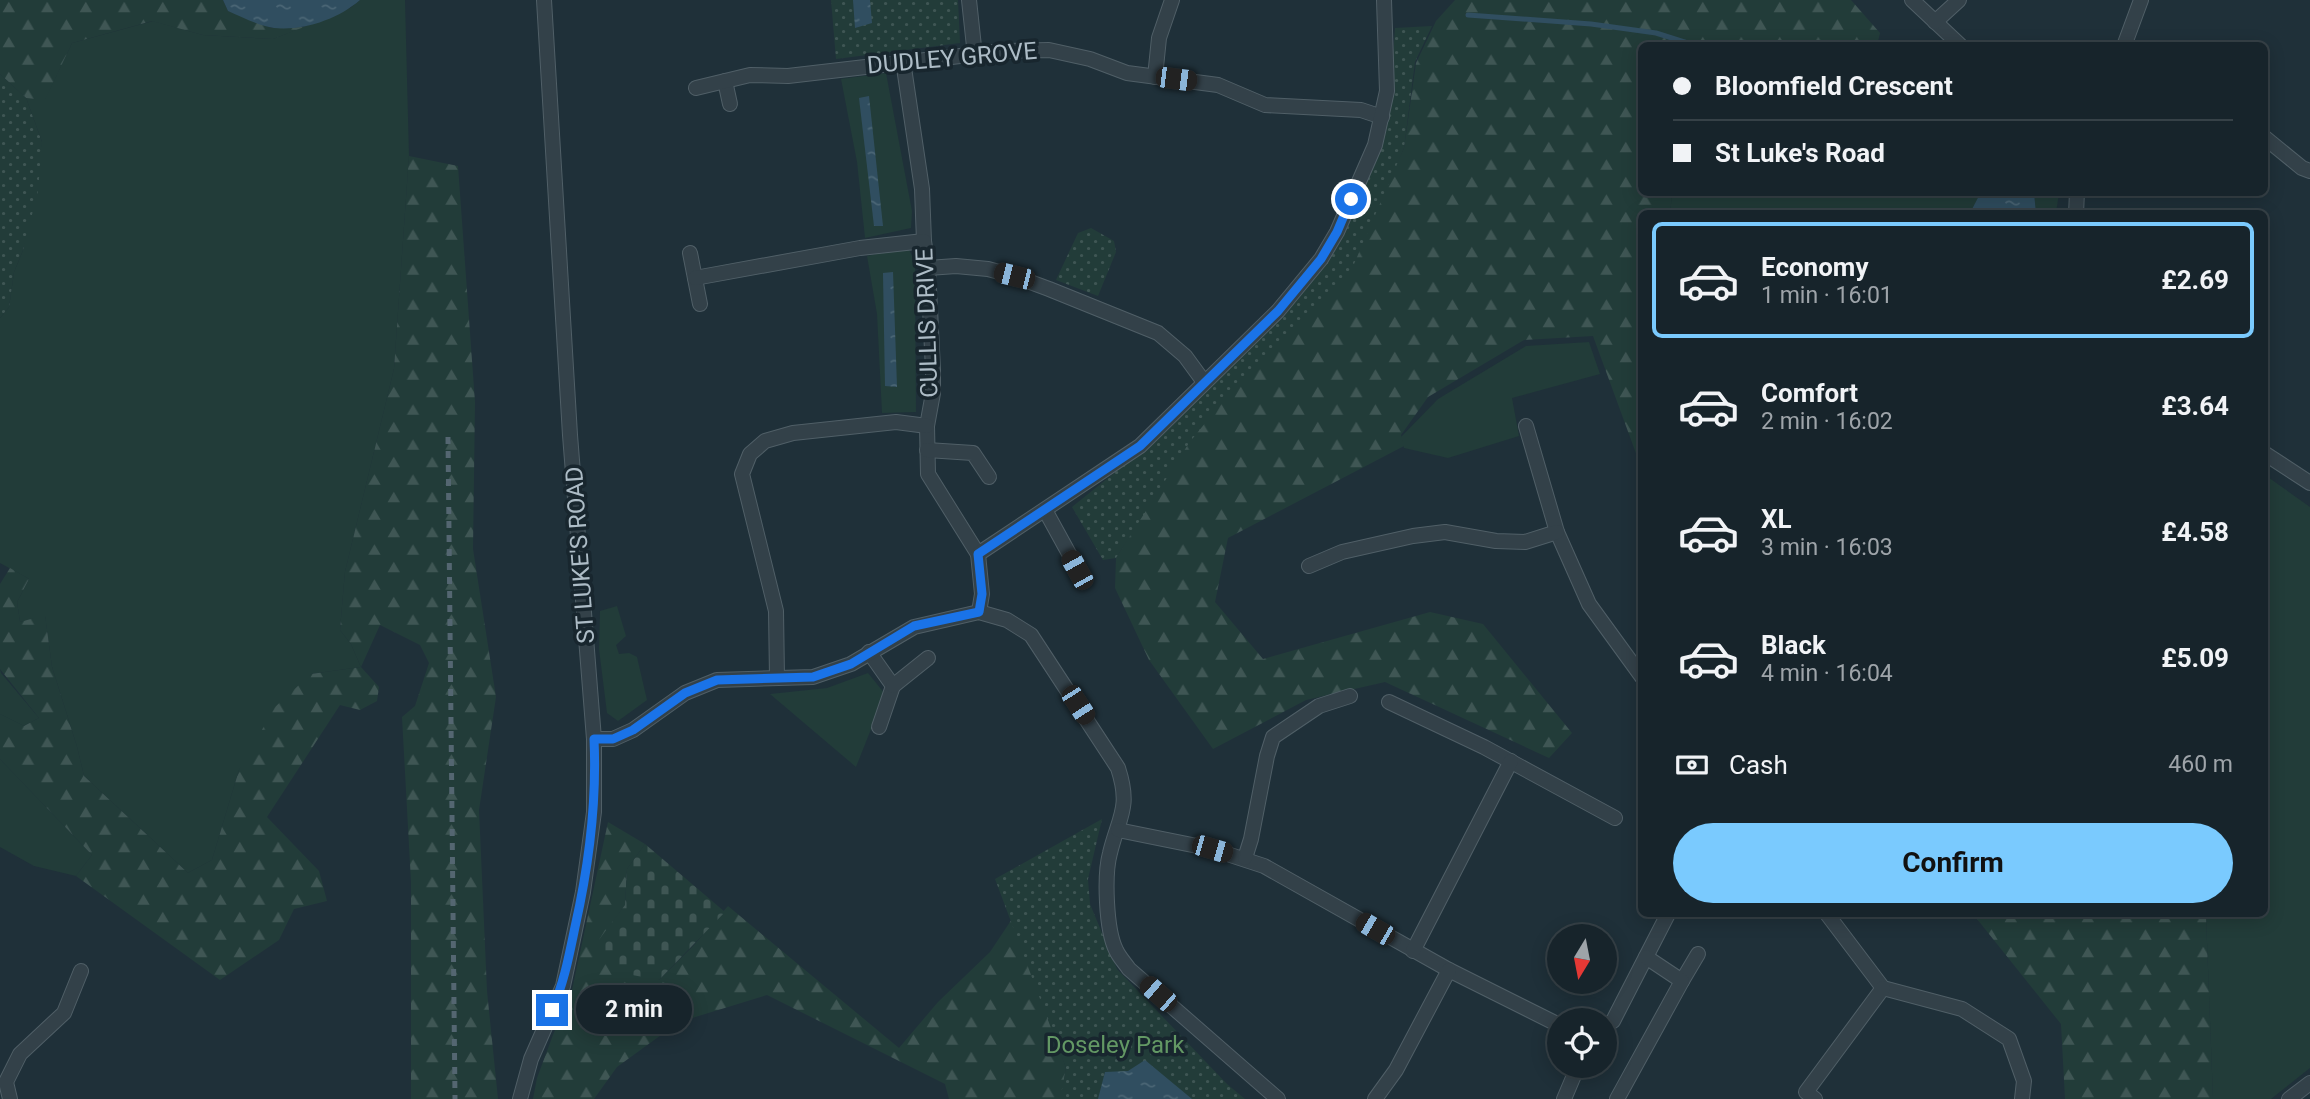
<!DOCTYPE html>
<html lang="en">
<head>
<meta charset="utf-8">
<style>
  :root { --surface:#17242b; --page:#243037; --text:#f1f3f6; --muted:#9ea4a9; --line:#364147; --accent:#7acafe }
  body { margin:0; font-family:Roboto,sans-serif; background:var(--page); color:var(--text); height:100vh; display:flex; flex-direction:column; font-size:26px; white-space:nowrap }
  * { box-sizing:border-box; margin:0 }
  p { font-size:23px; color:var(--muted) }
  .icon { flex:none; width:38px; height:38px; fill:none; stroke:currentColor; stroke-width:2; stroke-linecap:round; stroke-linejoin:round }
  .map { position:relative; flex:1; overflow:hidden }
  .drawer { position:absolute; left:1638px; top:210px; width:630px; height:707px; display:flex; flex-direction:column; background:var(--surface); border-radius:10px; box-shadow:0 4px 18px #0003,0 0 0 2px var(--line) }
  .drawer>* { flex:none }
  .hud { position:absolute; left:1638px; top:42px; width:630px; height:154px; border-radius:10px; box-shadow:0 4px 18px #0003,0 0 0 2px var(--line); display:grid; align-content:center; height:154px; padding:0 35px; background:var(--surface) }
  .needle { width:46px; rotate:190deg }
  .fabs { position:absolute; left:1547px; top:924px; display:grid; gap:14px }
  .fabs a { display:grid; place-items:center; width:70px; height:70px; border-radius:50%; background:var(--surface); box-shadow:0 4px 18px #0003,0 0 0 2px var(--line); font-size:35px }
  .end { position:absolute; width:32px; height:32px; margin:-16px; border:9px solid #1a73e8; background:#fff; box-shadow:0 0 0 4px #fff }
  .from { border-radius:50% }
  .bubble { position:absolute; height:49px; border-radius:24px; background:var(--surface); box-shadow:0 4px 18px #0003,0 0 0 2px var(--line); font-size:23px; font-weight:700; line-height:49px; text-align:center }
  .car { position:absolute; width:21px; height:42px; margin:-21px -10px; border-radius:9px; box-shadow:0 0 5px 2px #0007; background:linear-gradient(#222 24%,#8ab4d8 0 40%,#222 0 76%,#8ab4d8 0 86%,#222 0) }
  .hud b { display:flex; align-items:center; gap:24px; height:66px; font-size:26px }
  .hud b+b { border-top:2px solid var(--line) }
  .hud i { width:18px; height:18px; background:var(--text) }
  ul { padding:12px 0 0; list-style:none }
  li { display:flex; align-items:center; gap:21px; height:116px; margin:0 14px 10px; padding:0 21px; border:4px solid transparent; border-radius:10px }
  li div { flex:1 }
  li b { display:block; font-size:26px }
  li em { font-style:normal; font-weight:700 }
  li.on { border-color:var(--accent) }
  li>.icon { width:63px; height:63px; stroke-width:1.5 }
  .pay { display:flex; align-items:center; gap:18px; height:77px; padding:0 35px; font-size:26px }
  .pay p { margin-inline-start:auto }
  .action { display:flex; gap:14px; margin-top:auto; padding:14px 35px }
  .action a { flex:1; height:80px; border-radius:42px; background:var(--accent); color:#111; font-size:28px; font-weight:700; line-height:80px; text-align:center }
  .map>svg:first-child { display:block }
</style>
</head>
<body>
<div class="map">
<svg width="2310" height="1099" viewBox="0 0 2310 1099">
  <defs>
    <pattern id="forest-firs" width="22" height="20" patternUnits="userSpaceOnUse" patternTransform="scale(1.75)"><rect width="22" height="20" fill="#223c39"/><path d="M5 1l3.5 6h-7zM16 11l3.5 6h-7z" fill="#3f5654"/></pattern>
    <pattern id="cemetery-stones" width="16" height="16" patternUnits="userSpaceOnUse" patternTransform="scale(1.75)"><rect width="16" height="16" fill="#223c39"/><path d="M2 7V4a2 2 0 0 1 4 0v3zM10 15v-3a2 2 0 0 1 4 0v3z" fill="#3f5654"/></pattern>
    <pattern id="park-dots" width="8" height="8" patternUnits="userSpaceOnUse" patternTransform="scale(1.75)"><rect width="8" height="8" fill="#223c39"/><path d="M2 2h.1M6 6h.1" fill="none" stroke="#3f5654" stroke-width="1.8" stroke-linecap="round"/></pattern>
    <pattern id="water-ripples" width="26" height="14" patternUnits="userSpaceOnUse" patternTransform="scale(1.75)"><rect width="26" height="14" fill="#304e60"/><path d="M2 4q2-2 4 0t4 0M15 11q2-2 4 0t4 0" fill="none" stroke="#4b6675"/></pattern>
  </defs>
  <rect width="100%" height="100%" fill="#1f3039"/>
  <g fill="#223c39">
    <polygon points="360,0 405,0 409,156 394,369 345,572 340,630 351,644 361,667 311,674 239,770 212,860 188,873 84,776 77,747 52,667 45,616 20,622 17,602 29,579 0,563 0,318 9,307 14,272 23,250 42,142 26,98 45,99 72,43 153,21 203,35 273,39 350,8"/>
    <polygon points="886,73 912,211 911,228 865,238 857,162 841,79"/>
    <polygon points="1880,192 1888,196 1892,192 1981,193 1970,213 1670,214 1672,193"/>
    <polygon points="2034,193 2059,193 2056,213 2036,213"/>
    <polygon points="908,248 915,261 916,412 882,413 877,314 867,256"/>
    <polygon points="1589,342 1600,374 1512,398 1519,436 1448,458 1404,448 1401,437 1438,399 1526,346"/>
    <polygon points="2265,475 2310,507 2310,1068 2271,1099 2213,1099 2206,917 2198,914 2264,914"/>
    <polygon points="617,606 626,636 616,645 619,654 629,653 637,657 647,700 618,721 607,713 599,649 600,611"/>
    <polygon points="0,669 1,673 39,718 24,726 0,714"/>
    <polygon points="868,673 885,694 856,767 770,694 827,688"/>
    <polygon points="0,759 92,855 76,876 34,866 0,847"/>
  </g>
  <g fill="url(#forest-firs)">
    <polygon points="0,0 223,0 228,11 272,28 304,27 273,39 203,35 152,21 72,43 45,100 26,98 0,74"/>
    <polygon points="1455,0 1851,0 1880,33 1877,45 1642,46 1642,192 1672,193 1670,213 1642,214 1641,467 1593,336 1524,340 1428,397 1401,435 1404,446 1228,538 1215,602 1263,659 1430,612 1483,624 1572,733 1549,758 1385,682 1306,700 1213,749 1149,660 1115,588 1116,558 1191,436 1215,407 1344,278 1404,148 1416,63 1436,21"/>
    <polygon points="409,156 458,166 475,402 473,549 496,697 479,810 487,991 498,1099 411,1099 411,882 402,717 415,706 429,663 420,645 380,625 361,667 379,687 377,701 360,710 340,705 267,817 319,871 327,901 294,909 279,940 220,980 76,876 92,855 0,759 0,714 24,726 39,718 0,669 0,584 10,568 29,579 17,602 20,622 45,615 52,667 77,747 84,776 188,873 212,860 239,770 275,707 311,674 361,667 351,644 340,630 345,572 394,369"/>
    <polygon points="608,822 645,844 627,869 625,905 599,941 659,980 693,946 728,906 899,1048 938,1002 990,952 1012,919 1066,1068 1061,1099 949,1099 945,1084 767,995 679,1022 617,1067 594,1099 533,1099 537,1078 553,1035 572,990"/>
    <polygon points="1973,914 2198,914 2206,917 2213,1099 2065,1099 2061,1024"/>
  </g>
  <polygon fill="url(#cemetery-stones)" points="645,844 725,912 659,980 627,974 605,960 598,941 625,905 627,869"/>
  <g fill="url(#park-dots)">
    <polygon points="831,0 958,0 960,43 836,59"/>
    <polygon points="1432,26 1415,62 1404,148 1348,278 1219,406 1189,443 1116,558 1103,560 1072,507 1170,428 1317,273 1389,110 1395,28"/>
    <polygon points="0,74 26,98 42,142 38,191 23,250 14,272 9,307 0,318"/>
    <polygon points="1091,228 1114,241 1116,252 1098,296 1056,280 1078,233"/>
    <polygon points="1102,819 1088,879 1090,904 1117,969 1227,1084 1245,1099 1060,1099 1066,1068 995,879"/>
  </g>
  <g fill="url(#water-ripples)">
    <path d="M223,0h137c-22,19 -56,31 -86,28 -15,-2 -32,-11 -46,-17z"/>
    <polygon points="853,0 870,0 872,23 855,28"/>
    <polygon points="869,96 883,226 874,226 859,98"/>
    <polygon points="1981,192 2034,193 2036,213 1970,213"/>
    <polygon points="893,272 897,387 885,386 883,273"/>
    <polygon points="1145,1060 1192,1099 1098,1099 1105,1072 1128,1071"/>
  </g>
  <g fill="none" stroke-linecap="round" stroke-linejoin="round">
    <polyline stroke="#304e60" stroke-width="5" points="1468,15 1591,24 1656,33 1697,46"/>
    <defs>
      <g id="street">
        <polyline points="969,0 975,56"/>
        <polyline points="1912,0 1961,46"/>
        <polyline points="1935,22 1959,0"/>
        <polyline points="2124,46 2141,0"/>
        <polyline points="903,61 922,189 924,241 928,268 933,370 933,393 927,426 928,474 978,554 982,594 979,612"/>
        <polyline points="1155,77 1159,38 1172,0"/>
        <polyline points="725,81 730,104"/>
        <polyline points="696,88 750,75 788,76 1003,51 1049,50 1090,59 1127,73 1218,85 1265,105 1361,110 1382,117"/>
        <polyline points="2264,137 2302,168 2310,171"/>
        <polyline points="2076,214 2077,192"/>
        <polyline points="690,253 700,304"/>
        <polyline points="928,268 956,266 988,269 1014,276 1049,289 1158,333 1185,356 1204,382"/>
        <polyline points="695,278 860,248 924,241"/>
        <polyline points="1526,426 1557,532 1589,604 1642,677"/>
        <polyline points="927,450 973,453 989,477"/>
        <polyline points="2264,453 2310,483"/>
        <polyline points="1045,510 1078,570"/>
        <polyline points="978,554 1140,446 1278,311 1321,259 1337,232 1375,145 1387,91 1384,0"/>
        <polyline points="1309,566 1342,552 1413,536 1445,532 1496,541 1525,542 1557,532"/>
        <polyline points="869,652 893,686 879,727"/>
        <polyline points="777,678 776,611 742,474 750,454 765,441 793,433 896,422 927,426"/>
        <polyline points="893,686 928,658"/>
        <polyline points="1389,702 1484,747 1615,818"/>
        <path d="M594,739h19l20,-9 52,-37 32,-13 96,-3 38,-13 63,-37 65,-15 28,8 24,15 87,133c13,40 1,48 -8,85 -6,22 -4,77 6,97 3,7 9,13 13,19l149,130"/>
        <polyline points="1118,830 1212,849 1264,866 1449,970 1559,1025"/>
        <polyline points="1245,858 1251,839 1267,756 1273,737 1319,706 1350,696"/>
        <polyline points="1827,914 1883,988 1962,1009 2009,1039 2024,1081 2022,1099"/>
        <polyline points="1413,951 1511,761"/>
        <polyline points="1682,981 1698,954"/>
        <polyline points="1605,1026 1613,1021 1668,914"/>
        <polyline points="10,1099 6,1082 20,1054 64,1013 81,971"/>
        <polyline points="520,1099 531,1059 563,986 583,892 594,812 594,739 570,435 544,0"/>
        <polyline points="1375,1099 1396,1070 1449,970"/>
        <polyline points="1564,1099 1578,1066"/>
        <polyline points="1617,1099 1682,981 1646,957"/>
        <polyline points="1815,1099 1806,1092 1883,988"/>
        <polyline points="2289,1099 2310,1083"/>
      </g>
    </defs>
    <use href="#street" stroke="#505f67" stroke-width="16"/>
    <use href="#street" stroke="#334149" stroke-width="14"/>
    <polyline stroke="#546671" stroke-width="5" stroke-dasharray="7 7" stroke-linecap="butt" points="448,437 455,1099"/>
  </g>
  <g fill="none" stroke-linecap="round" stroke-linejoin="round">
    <path stroke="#1a73e8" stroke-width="9" d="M552,1010c12,-27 17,-54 23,-83 14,-62 22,-124 19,-188h19l20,-9 52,-37 32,-13 96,-3 38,-13 63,-38 65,-14 3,-18 -4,-40 162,-108 138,-135 43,-52 16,-27 14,-33"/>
  </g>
  <g text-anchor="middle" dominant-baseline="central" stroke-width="7" stroke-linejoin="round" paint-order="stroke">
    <g font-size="24" fill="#adbcc6" stroke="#18262e">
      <text transform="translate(952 58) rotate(-5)">DUDLEY GROVE</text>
      <text transform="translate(927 323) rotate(-92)">CULLIS DRIVE</text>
      <text transform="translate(580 555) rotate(-94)">ST LUKE'S ROAD</text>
    </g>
    <g font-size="24" fill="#639864" stroke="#18262e">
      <text x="1115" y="1045">Doseley Park</text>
    </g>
  </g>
</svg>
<div class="fabs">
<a><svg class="needle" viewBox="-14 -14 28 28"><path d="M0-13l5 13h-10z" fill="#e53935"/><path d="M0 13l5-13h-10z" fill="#9ea4a9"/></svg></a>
<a><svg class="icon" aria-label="locate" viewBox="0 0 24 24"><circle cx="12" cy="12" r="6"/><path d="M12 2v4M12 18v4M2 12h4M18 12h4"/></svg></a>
</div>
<i class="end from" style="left:1351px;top:199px"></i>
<i class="end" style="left:552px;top:1010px"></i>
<div class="bubble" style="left:576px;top:985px;width:116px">2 min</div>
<i class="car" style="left:1176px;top:79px;rotate:97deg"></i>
<i class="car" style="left:1014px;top:276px;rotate:284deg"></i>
<i class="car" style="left:1077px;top:570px;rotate:331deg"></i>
<i class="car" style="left:1078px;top:705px;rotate:147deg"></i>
<i class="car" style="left:1212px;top:849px;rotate:106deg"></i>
<i class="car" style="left:1375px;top:929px;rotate:300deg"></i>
<i class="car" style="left:1158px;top:994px;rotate:311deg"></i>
<div class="hud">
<b><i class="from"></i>Bloomfield Crescent</b>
<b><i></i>St Luke's Road</b>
</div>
<section class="drawer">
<ul>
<li class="on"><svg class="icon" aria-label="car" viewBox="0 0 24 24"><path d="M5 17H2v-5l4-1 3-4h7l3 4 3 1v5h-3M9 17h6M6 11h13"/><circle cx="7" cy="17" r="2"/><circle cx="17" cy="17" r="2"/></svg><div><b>Economy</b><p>1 min · 16:01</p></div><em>£2.69</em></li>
<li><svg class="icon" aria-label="car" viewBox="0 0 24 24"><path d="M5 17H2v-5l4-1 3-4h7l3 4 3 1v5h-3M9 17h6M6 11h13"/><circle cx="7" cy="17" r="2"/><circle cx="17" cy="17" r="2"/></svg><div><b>Comfort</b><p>2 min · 16:02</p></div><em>£3.64</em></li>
<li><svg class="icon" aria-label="car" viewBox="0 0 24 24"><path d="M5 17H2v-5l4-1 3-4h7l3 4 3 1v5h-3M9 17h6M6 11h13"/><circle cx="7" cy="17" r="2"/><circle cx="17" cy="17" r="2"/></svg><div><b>XL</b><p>3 min · 16:03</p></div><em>£4.58</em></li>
<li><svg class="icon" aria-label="car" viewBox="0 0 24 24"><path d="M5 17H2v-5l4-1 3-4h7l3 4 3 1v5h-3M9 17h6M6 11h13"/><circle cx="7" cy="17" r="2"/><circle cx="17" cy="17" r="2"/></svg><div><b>Black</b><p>4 min · 16:04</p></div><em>£5.09</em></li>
</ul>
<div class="pay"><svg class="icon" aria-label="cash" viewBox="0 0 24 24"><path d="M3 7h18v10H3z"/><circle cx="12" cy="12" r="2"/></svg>Cash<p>460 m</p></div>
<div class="action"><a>Confirm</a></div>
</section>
</div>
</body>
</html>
